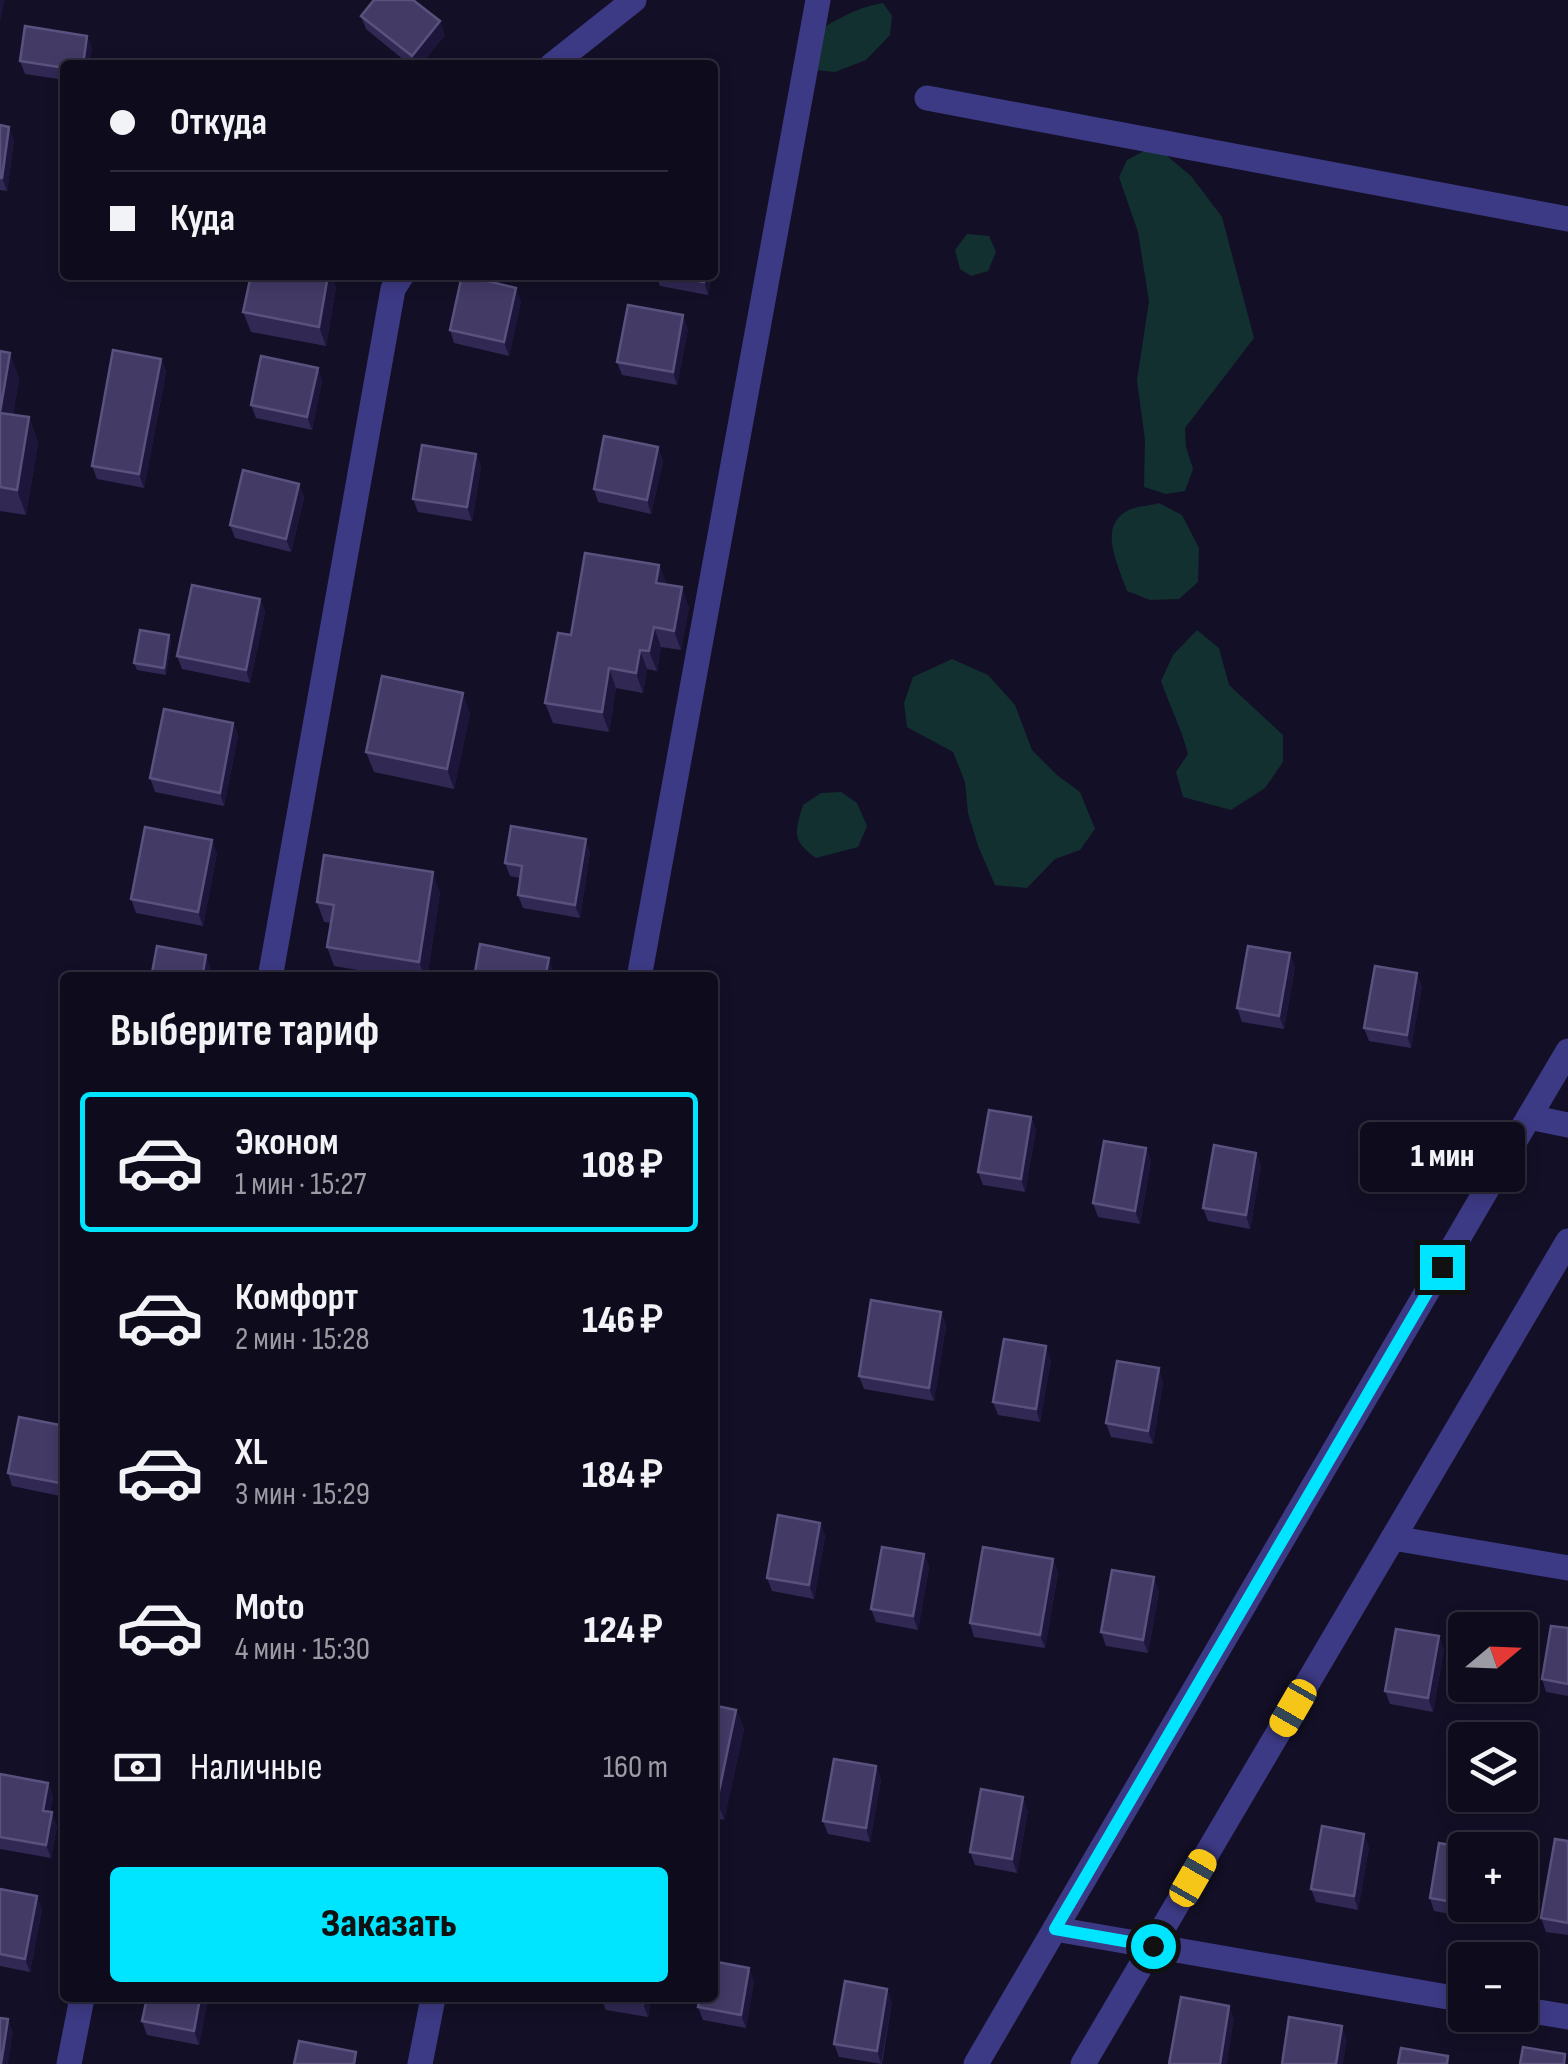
<!DOCTYPE html>
<html lang="ru">
<head>
<meta charset="utf-8">
<style>
  :root { --surface:#0e0b1c; --page:#171425; --text:#f1f3f6; --muted:#9b9ba3; --line:#2e2b3b; --accent:#00e5ff }
  body { margin:0; font-family:"Sofia Sans Condensed",sans-serif; background:var(--page); color:var(--text); height:100vh; display:flex; flex-direction:column; font-size:38px; white-space:nowrap }
  * { box-sizing:border-box; margin:0 }
  p { font-size:32px; color:var(--muted) }
  .icon { flex:none; width:55px; height:55px; fill:none; stroke:currentColor; stroke-width:2; stroke-linecap:round; stroke-linejoin:round }
  .map { position:relative; flex:1; overflow:hidden }
  .drawer { position:absolute; left:60px; top:972px; width:658px; height:1030px; display:flex; flex-direction:column; background:var(--surface); border-radius:10px; box-shadow:0 5px 15px #0003,0 0 0 2px var(--line) }
  .drawer>* { flex:none }
  .guide { position:absolute; left:60px; top:60px; width:658px; height:220px; border-radius:10px; box-shadow:0 5px 15px #0003,0 0 0 2px var(--line); display:grid; align-content:center; height:220px; padding:0 50px; background:var(--surface) }
  .needle { width:65px; rotate:71deg }
  .controls { position:absolute; left:1448px; top:1612px; display:grid; gap:20px }
  .controls a { display:grid; place-items:center; width:90px; height:90px; border-radius:10px; background:var(--surface); box-shadow:0 5px 15px #0003,0 0 0 2px var(--line); font-size:50px }
  .end { position:absolute; width:45px; height:45px; margin:-22px; border:12px solid #00e5ff; background:#111; box-shadow:0 0 0 5px #111 }
  .from { border-radius:50% }
  .bubble { position:absolute; height:70px; border-radius:10px; background:var(--surface); box-shadow:0 5px 15px #0003,0 0 0 2px var(--line); font-size:32px; font-weight:800; line-height:70px; text-align:center }
  .car { position:absolute; width:30px; height:60px; margin:-30px -15px; border-radius:12px; box-shadow:0 0 8px 2px #0007; background:linear-gradient(#f5c518 24%,#345 0 40%,#f5c518 0 76%,#345 0 86%,#f5c518 0) }
  .guide b { display:flex; align-items:center; gap:35px; height:95px; font-size:38px }
  .guide b+b { border-top:2px solid var(--line) }
  .guide i { width:25px; height:25px; background:var(--text) }
  ul { padding:0; list-style:none }
  li { display:flex; align-items:center; gap:30px; height:140px; margin:0 20px 15px; padding:0 30px; border:5px solid transparent; border-radius:10px }
  li div { flex:1 }
  li b { display:block; font-size:38px }
  li em { font-style:normal; font-weight:800 }
  li.selected { border-color:var(--accent) }
  li>.icon { width:90px; height:90px; stroke-width:1.5 }
  h2 { padding:0 50px; font-size:45px; line-height:120px }
  .pay { display:flex; align-items:center; gap:25px; height:110px; padding:0 50px; font-size:38px }
  .pay p { margin-inline-start:auto }
  .action { display:flex; gap:20px; margin-top:auto; padding:20px 50px }
  .action a { flex:1; height:115px; border-radius:10px; background:var(--accent); color:#111; font-size:40px; font-weight:800; line-height:115px; text-align:center }
  .map>svg:first-child { display:block }
</style>
</head>
<body>
<div class="map">
<svg width="1568" height="2064" viewBox="0 0 1568 2064">
  <rect width="100%" height="100%" fill="#130f26"/>
  <g fill="#12302f">
    <path d="M883,3l9,13 -2,19 -24,25 -31,12 -21,-2 -8,-30c24,-18 48,-32 77,-37z"/>
    <polygon points="1160,150 1191,176 1222,217 1254,338 1185,428 1186,447 1193,469 1185,491 1166,494 1144,487 1145,440 1137,380 1149,301 1138,232 1119,177 1127,160 1144,151"/>
    <polygon points="967,234 989,236 996,252 988,271 971,276 960,269 955,250"/>
    <path d="M1159,503l23,12 17,33 -1,34 -19,17 -29,1 -23,-9c-8,-24 -30,-64 0,-80 9,-5 22,-5 32,-8z"/>
    <path d="M1197,630l22,18 10,37 54,50v27l-18,26 -34,22 -48,-13 -7,-25 12,-18c-7,-27 -18,-47 -27,-73l12,-26z"/>
    <polygon points="952,659 988,675 1015,705 1032,750 1057,775 1080,792 1095,829 1080,850 1055,859 1027,888 995,885 978,846 968,813 965,782 953,752 907,727 904,703 913,677"/>
    <path d="M841,792l16,11 10,23 -9,21 -42,11c-25,-18 -21,-26 -13,-53l18,-12z"/>
  </g>
  <g fill="none" stroke-linecap="round" stroke-linejoin="round">
    <g stroke="#3d3a85" stroke-width="25">
      <polyline points="552,65 634,0"/>
      <polyline points="927,98 1568,219"/>
      <polyline points="270,978 393,289 402,275"/>
      <polyline points="639,978 818,0"/>
      <polyline points="1529,1117 1568,1051"/>
      <polyline points="1393,1538 1568,1568"/>
      <polyline points="1055,1929 1465,2000"/>
      <polyline points="1520,2009 1568,2017"/>
      <polyline points="69,2064 82,1998"/>
      <polyline points="420,2064 433,1998"/>
      <polyline points="976,2064 1529,1117 1568,1125"/>
      <polyline points="1083,2064 1568,1241"/>
    </g>
  </g>
  <g fill="#312854">
    <polygon points="361,16 445,35 420,65 410,65 366,29"/>
    <polygon points="87,36 92,49 65,65 65,80 25,74 20,61"/>
    <polygon points="0,125 14,140 7,191 0,190"/>
    <polygon points="656,275 712,275 708,295 660,286"/>
    <polygon points="336,287 326,346 251,332 243,312"/>
    <polygon points="521,301 509,356 454,343 450,330"/>
    <polygon points="688,329 677,385 622,375 617,362"/>
    <polygon points="0,351 19,378 13,415 29,417 38,443 26,515 0,511"/>
    <polygon points="161,359 166,372 144,488 97,479 92,466"/>
    <polygon points="318,368 322,381 312,430 256,418 251,405"/>
    <polygon points="658,447 663,461 651,514 598,502 594,489"/>
    <polygon points="476,454 481,467 472,521 418,512 413,499"/>
    <polygon points="299,484 304,498 291,552 235,538 230,525"/>
    <polygon points="659,565 666,584 689,607 681,650 661,647 657,671 647,669 643,693 616,688 609,732 553,723 545,703"/>
    <polygon points="260,599 265,612 250,683 182,669 177,656"/>
    <polygon points="169,635 171,642 166,675 137,670 134,663"/>
    <polygon points="470,713 454,789 374,772 366,752"/>
    <polygon points="233,723 238,736 224,806 155,792 150,778"/>
    <polygon points="590,852 580,918 523,908 518,895 520,878 510,876 505,863"/>
    <polygon points="217,853 203,926 136,913 131,899"/>
    <polygon points="440,892 427,978 403,978 334,966 327,947 331,923 324,922 317,902"/>
    <polygon points="1295,967 1284,1029 1242,1022 1237,1008"/>
    <polygon points="1422,986 1411,1048 1369,1041 1364,1028"/>
    <polygon points="1031,1117 1036,1130 1025,1192 983,1185 978,1172"/>
    <polygon points="1146,1148 1151,1161 1140,1224 1098,1217 1093,1203"/>
    <polygon points="1256,1153 1261,1166 1250,1229 1208,1221 1203,1208"/>
    <polygon points="941,1312 946,1326 934,1401 864,1389 859,1376"/>
    <polygon points="1051,1360 1040,1422 998,1415 993,1402"/>
    <polygon points="1163,1382 1153,1444 1111,1437 1106,1423"/>
    <polygon points="65,1426 65,1497 12,1486 8,1473"/>
    <polygon points="820,1523 825,1536 814,1599 772,1591 767,1578"/>
    <polygon points="924,1554 929,1567 918,1630 876,1622 871,1609"/>
    <polygon points="1053,1559 1058,1573 1045,1648 974,1637 970,1623"/>
    <polygon points="1159,1591 1148,1653 1106,1646 1101,1632"/>
    <polygon points="1568,1628 1568,1696 1546,1692 1542,1679"/>
    <polygon points="1444,1649 1433,1712 1390,1704 1385,1691"/>
    <polygon points="712,1705 736,1710 744,1729 724,1820 712,1818"/>
    <polygon points="876,1766 881,1780 870,1842 828,1834 823,1821"/>
    <polygon points="0,1774 48,1783 53,1796 50,1812 57,1826 51,1858 0,1849"/>
    <polygon points="1028,1810 1017,1873 975,1865 970,1852"/>
    <polygon points="1568,1841 1568,1935 1546,1932 1541,1918"/>
    <polygon points="1369,1847 1358,1910 1316,1902 1311,1889"/>
    <polygon points="0,1889 42,1909 30,1972 0,1966"/>
    <polygon points="1430,1898 1484,1905 1482,1920 1434,1911"/>
    <polygon points="754,1981 746,2028 703,2020 698,2007"/>
    <polygon points="147,1998 208,1998 199,2045 147,2035 142,2021"/>
    <polygon points="509,1998 544,1998 543,2003"/>
    <polygon points="601,1998 651,1998 648,2017 606,2010"/>
    <polygon points="892,2002 882,2064 839,2057 834,2044"/>
  </g>
  <g fill="#1d163a">
    <polygon points="0,0 4,0 4,2 0,23"/>
    <polygon points="440,21 445,35 420,65 415,65 412,56"/>
    <polygon points="87,36 92,49 90,65 83,65"/>
    <polygon points="9,127 14,140 7,191 2,178"/>
    <polygon points="712,231 717,244 712,272"/>
    <polygon points="323,275 332,275 336,287 326,346 319,327"/>
    <polygon points="705,275 712,275 708,295 704,282"/>
    <polygon points="516,288 521,301 509,356 504,342"/>
    <polygon points="683,315 688,329 677,385 673,372"/>
    <polygon points="10,353 19,378 9,438 0,413"/>
    <polygon points="161,359 166,372 144,488 139,474"/>
    <polygon points="318,368 322,381 312,430 307,417"/>
    <polygon points="29,417 38,443 26,515 17,490"/>
    <polygon points="658,447 663,461 651,514 647,500"/>
    <polygon points="476,454 481,467 472,521 467,507"/>
    <polygon points="299,484 304,498 291,552 286,539"/>
    <polygon points="659,565 666,585 656,583"/>
    <polygon points="682,587 689,607 681,650 674,631"/>
    <polygon points="260,599 265,612 250,683 246,670"/>
    <polygon points="654,627 661,647 657,671 649,651"/>
    <polygon points="169,635 171,642 166,675 164,668"/>
    <polygon points="640,650 647,669 643,693 636,673"/>
    <polygon points="609,668 616,688 609,732 602,712"/>
    <polygon points="463,693 470,713 454,789 447,769"/>
    <polygon points="233,723 238,736 224,806 220,793"/>
    <polygon points="586,839 590,852 580,918 575,905"/>
    <polygon points="212,840 217,853 203,926 198,912"/>
    <polygon points="433,872 440,892 427,978 425,978 419,962"/>
    <polygon points="1290,953 1295,967 1284,1029 1279,1016"/>
    <polygon points="206,955 211,969 209,978 202,978"/>
    <polygon points="549,958 553,971 552,978 545,978"/>
    <polygon points="1417,973 1422,986 1411,1048 1407,1035"/>
    <polygon points="1031,1117 1036,1130 1025,1192 1021,1179"/>
    <polygon points="1146,1148 1151,1161 1140,1224 1135,1211"/>
    <polygon points="1256,1153 1261,1166 1250,1229 1246,1215"/>
    <polygon points="941,1312 946,1326 934,1401 929,1388"/>
    <polygon points="1046,1346 1051,1360 1040,1422 1036,1409"/>
    <polygon points="1159,1368 1163,1382 1153,1444 1148,1431"/>
    <polygon points="65,1458 65,1496 60,1483"/>
    <polygon points="820,1523 825,1536 814,1599 809,1585"/>
    <polygon points="924,1554 929,1567 918,1630 913,1616"/>
    <polygon points="1053,1559 1058,1573 1045,1648 1040,1635"/>
    <polygon points="1154,1577 1159,1591 1148,1653 1143,1640"/>
    <polygon points="1439,1636 1444,1649 1433,1712 1428,1698"/>
    <polygon points="736,1710 744,1729 724,1820 717,1801"/>
    <polygon points="876,1766 881,1780 870,1842 866,1828"/>
    <polygon points="48,1783 53,1796 48,1824 43,1811"/>
    <polygon points="1023,1797 1028,1810 1017,1873 1012,1859"/>
    <polygon points="52,1812 57,1826 51,1858 46,1845"/>
    <polygon points="1364,1834 1369,1847 1358,1910 1354,1896"/>
    <polygon points="37,1896 42,1909 30,1972 25,1959"/>
    <polygon points="1477,1905 1484,1905 1482,1920 1477,1906"/>
    <polygon points="749,1968 754,1981 746,2028 741,2015"/>
    <polygon points="887,1989 892,2002 881,2064 877,2051"/>
    <polygon points="200,1998 208,1998 199,2045 194,2031"/>
    <polygon points="644,1998 651,1998 648,2017 643,2003"/>
    <polygon points="1229,2006 1234,2019 1227,2064 1220,2064"/>
    <polygon points="8,2019 13,2032 8,2064 1,2064"/>
    <polygon points="1342,2026 1347,2040 1343,2064 1336,2064"/>
  </g>
  <g fill="#433a66" stroke="#5a527e" stroke-width="2.5">
    <polygon points="374,0 413,0 440,21 412,56 361,16"/>
    <polygon points="25,26 87,36 83,65 65,65 65,68 20,61"/>
    <polygon points="0,125 9,127 2,178 0,178"/>
    <polygon points="251,275 328,275 319,327 243,312"/>
    <polygon points="462,275 516,288 504,342 450,330"/>
    <polygon points="669,275 705,275 704,282"/>
    <polygon points="628,305 683,315 673,372 617,362"/>
    <polygon points="113,350 161,359 139,474 92,466"/>
    <polygon points="0,351 10,353 0,412"/>
    <polygon points="261,356 318,368 307,417 251,405"/>
    <polygon points="0,413 29,417 17,490 0,487"/>
    <polygon points="604,436 658,447 647,500 594,489"/>
    <polygon points="422,445 476,454 467,507 413,499"/>
    <polygon points="243,470 299,484 286,539 230,525"/>
    <polygon points="585,553 659,565 656,583 682,587 674,631 654,627 649,651 640,650 636,673 609,668 602,712 545,703 558,633 571,635"/>
    <polygon points="192,585 260,599 246,670 177,656"/>
    <polygon points="140,630 169,635 164,668 134,663"/>
    <polygon points="382,676 463,693 447,769 366,752"/>
    <polygon points="164,709 233,723 220,793 150,778"/>
    <polygon points="511,826 586,839 575,905 518,895 522,866 505,863"/>
    <polygon points="145,827 212,840 198,912 131,899"/>
    <polygon points="324,855 433,872 419,962 327,947 334,905 317,902"/>
    <polygon points="480,944 549,958 545,978 474,978"/>
    <polygon points="157,946 206,955 202,978 151,978"/>
    <polygon points="1248,946 1290,953 1279,1016 1237,1008"/>
    <polygon points="1375,966 1417,973 1407,1035 1364,1028"/>
    <polygon points="989,1110 1031,1117 1021,1179 978,1172"/>
    <polygon points="1104,1141 1146,1148 1135,1211 1093,1203"/>
    <polygon points="1214,1145 1256,1153 1246,1215 1203,1208"/>
    <polygon points="871,1300 941,1312 929,1388 859,1376"/>
    <polygon points="1004,1339 1046,1346 1036,1409 993,1402"/>
    <polygon points="1117,1361 1159,1368 1148,1431 1106,1423"/>
    <polygon points="19,1417 65,1426 65,1458 60,1483 8,1473"/>
    <polygon points="778,1515 820,1523 809,1585 767,1578"/>
    <polygon points="882,1547 924,1554 913,1616 871,1609"/>
    <polygon points="983,1547 1053,1559 1040,1635 970,1623"/>
    <polygon points="1112,1570 1154,1577 1143,1640 1101,1632"/>
    <polygon points="1551,1626 1568,1628 1568,1684 1542,1679"/>
    <polygon points="1396,1629 1439,1636 1428,1698 1385,1691"/>
    <polygon points="712,1705 736,1710 717,1801 712,1800"/>
    <polygon points="834,1759 876,1766 866,1828 823,1821"/>
    <polygon points="0,1774 48,1783 43,1811 52,1812 46,1845 0,1837"/>
    <polygon points="981,1789 1023,1797 1012,1859 970,1852"/>
    <polygon points="1322,1826 1364,1834 1354,1896 1311,1889"/>
    <polygon points="1555,1839 1568,1841 1568,1923 1541,1918"/>
    <polygon points="1439,1843 1479,1850 1465,1850 1465,1904 1430,1898"/>
    <polygon points="0,1889 37,1896 25,1959 0,1954"/>
    <polygon points="712,1961 749,1968 741,2015 698,2007 700,1998 712,1998"/>
    <polygon points="845,1981 887,1989 877,2051 834,2044"/>
    <polygon points="1181,1997 1229,2006 1220,2064 1169,2064"/>
    <polygon points="147,1998 200,1998 194,2031 142,2021"/>
    <polygon points="608,1998 644,1998 643,2003"/>
    <polygon points="1289,2017 1342,2026 1336,2064 1282,2064"/>
    <polygon points="0,2018 8,2019 1,2064 0,2064"/>
    <polygon points="299,2041 356,2052 354,2064 294,2064"/>
    <polygon points="1523,2047 1565,2054 1564,2064 1520,2064"/>
    <polygon points="1401,2048 1448,2056 1447,2064 1398,2064"/>
  </g>
  <g fill="none" stroke-linecap="round" stroke-linejoin="round">
    <polyline stroke="#00e5ff" stroke-width="12" points="1153,1946 1055,1929 1442,1267"/>
  </g>
</svg>
<div class="controls">
<a><svg class="needle" viewBox="-14 -14 28 28"><path d="M0-13l5 13h-10z" fill="#e53935"/><path d="M0 13l5-13h-10z" fill="#9b9ba3"/></svg></a>
<a><svg class="icon" aria-label="layers" viewBox="0 0 24 24"><path d="M12 4l9 5-9 5-9-5zM3 14l9 5 9-5"/></svg></a>
<a>+</a>
<a>−</a>
</div>
<i class="end from" style="left:1153px;top:1946px"></i>
<i class="end" style="left:1442px;top:1267px"></i>
<div class="bubble" style="left:1360px;top:1122px;width:165px">1 мин</div>
<i class="car" style="left:1293px;top:1708px;rotate:210deg"></i>
<i class="car" style="left:1193px;top:1878px;rotate:30deg"></i>
<div class="guide">
<b><i class="from"></i>Откуда</b>
<b><i></i>Куда</b>
</div>
<section class="drawer">
<h2>Выберите тариф</h2>
<ul>
<li class="selected"><svg class="icon" aria-label="car" viewBox="0 0 24 24"><path d="M5 17H2v-5l4-1 3-4h7l3 4 3 1v5h-3M9 17h6M6 11h13"/><circle cx="7" cy="17" r="2"/><circle cx="17" cy="17" r="2"/></svg><div><b>Эконом</b><p>1 мин · 15:27</p></div><em>108 ₽</em></li>
<li><svg class="icon" aria-label="car" viewBox="0 0 24 24"><path d="M5 17H2v-5l4-1 3-4h7l3 4 3 1v5h-3M9 17h6M6 11h13"/><circle cx="7" cy="17" r="2"/><circle cx="17" cy="17" r="2"/></svg><div><b>Комфорт</b><p>2 мин · 15:28</p></div><em>146 ₽</em></li>
<li><svg class="icon" aria-label="car" viewBox="0 0 24 24"><path d="M5 17H2v-5l4-1 3-4h7l3 4 3 1v5h-3M9 17h6M6 11h13"/><circle cx="7" cy="17" r="2"/><circle cx="17" cy="17" r="2"/></svg><div><b>XL</b><p>3 мин · 15:29</p></div><em>184 ₽</em></li>
<li><svg class="icon" aria-label="car" viewBox="0 0 24 24"><path d="M5 17H2v-5l4-1 3-4h7l3 4 3 1v5h-3M9 17h6M6 11h13"/><circle cx="7" cy="17" r="2"/><circle cx="17" cy="17" r="2"/></svg><div><b>Moto</b><p>4 мин · 15:30</p></div><em>124 ₽</em></li>
</ul>
<div class="pay"><svg class="icon" aria-label="cash" viewBox="0 0 24 24"><path d="M3 7h18v10H3z"/><circle cx="12" cy="12" r="2"/></svg>Наличные<p>160 m</p></div>
<div class="action"><a>Заказать</a></div>
</section>
</div>
</body>
</html>
